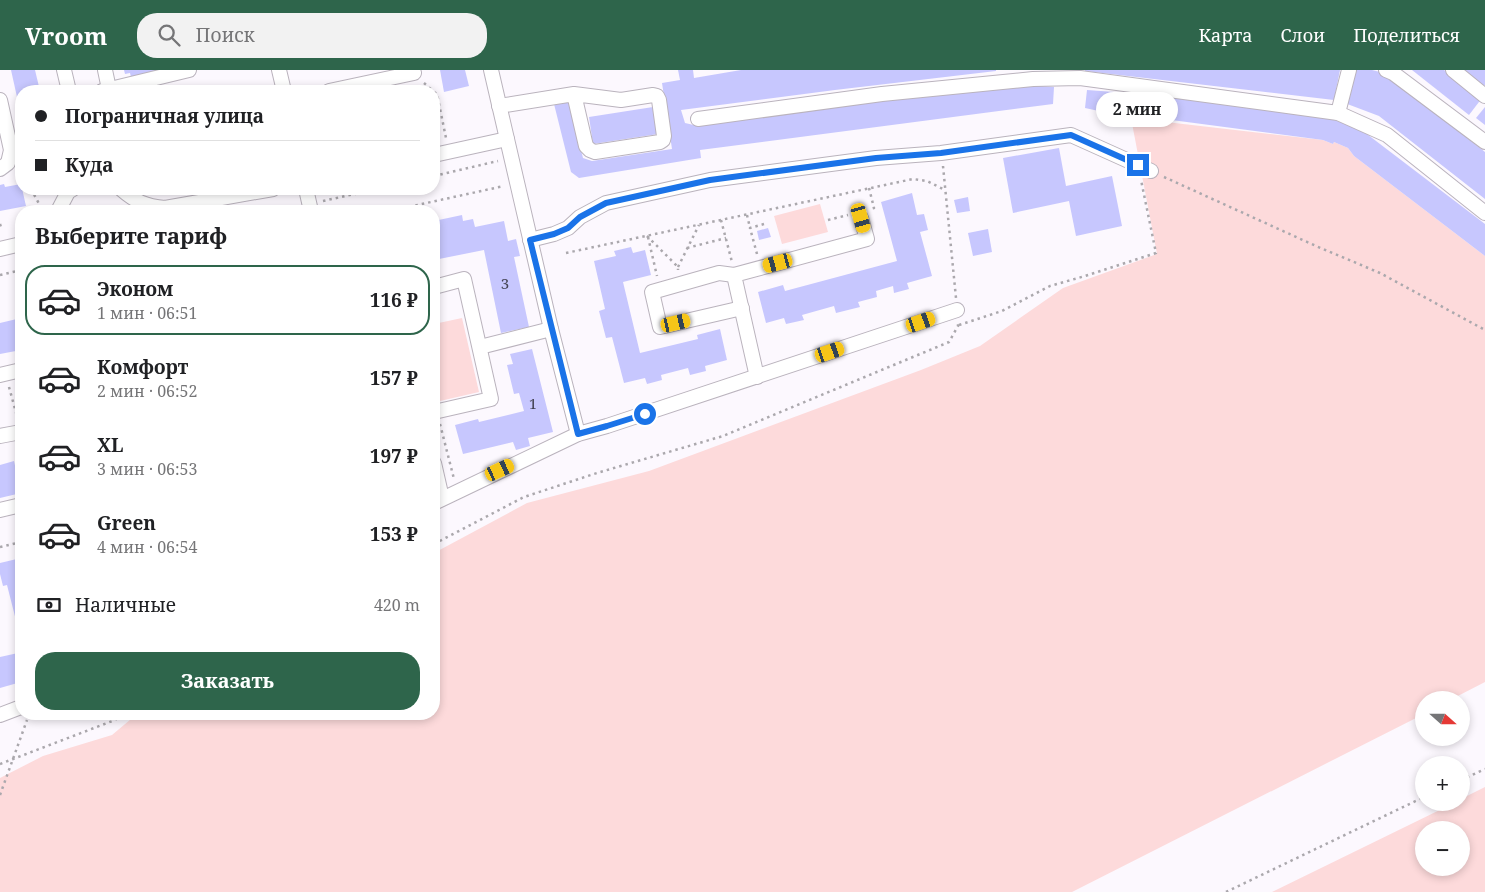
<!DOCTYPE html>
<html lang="ru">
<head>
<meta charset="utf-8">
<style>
  :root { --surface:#fff; --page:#f2f2f2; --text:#202124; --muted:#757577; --line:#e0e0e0; --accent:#2e654b }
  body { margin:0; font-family:"Noto Serif",serif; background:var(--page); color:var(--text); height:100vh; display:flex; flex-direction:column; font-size:19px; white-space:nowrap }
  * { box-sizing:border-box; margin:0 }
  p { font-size:16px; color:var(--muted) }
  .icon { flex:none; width:28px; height:28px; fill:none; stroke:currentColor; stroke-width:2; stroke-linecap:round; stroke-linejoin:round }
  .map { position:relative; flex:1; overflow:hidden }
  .side { position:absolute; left:15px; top:135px; width:425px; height:515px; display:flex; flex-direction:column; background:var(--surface); border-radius:20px; box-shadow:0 2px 8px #0003 }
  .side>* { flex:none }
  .guide { position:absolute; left:15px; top:15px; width:425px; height:110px; border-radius:20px; box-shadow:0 2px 8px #0003; display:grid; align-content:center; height:110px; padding:0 20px; background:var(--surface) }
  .needle { width:32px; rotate:111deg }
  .controls { position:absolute; left:1415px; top:621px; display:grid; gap:10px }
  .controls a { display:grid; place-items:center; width:55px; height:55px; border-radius:50%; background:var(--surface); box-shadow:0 2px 8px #0003; font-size:25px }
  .end { position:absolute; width:22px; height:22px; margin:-11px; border:6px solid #1a73e8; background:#fff; box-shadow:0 0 0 2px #fff }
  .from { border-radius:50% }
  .bubble { position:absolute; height:35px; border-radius:18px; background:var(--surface); box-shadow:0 2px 8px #0003; font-size:16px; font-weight:700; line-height:35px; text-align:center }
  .car { position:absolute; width:15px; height:30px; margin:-15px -8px; border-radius:6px; box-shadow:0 0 4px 1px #0007; background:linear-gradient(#f5c518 24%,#345 0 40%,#f5c518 0 76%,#345 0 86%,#f5c518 0) }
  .guide b { display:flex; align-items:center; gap:18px; height:48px; font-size:19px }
  .guide b+b { border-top:1px solid var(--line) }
  .guide i { width:12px; height:12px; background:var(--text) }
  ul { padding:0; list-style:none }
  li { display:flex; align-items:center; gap:15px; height:70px; margin:0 10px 8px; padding:0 10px; border:2px solid transparent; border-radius:20px }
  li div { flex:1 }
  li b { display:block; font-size:19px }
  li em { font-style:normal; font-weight:700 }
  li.active { border-color:var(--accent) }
  li>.icon { width:45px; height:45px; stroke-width:1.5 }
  h2 { padding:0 20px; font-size:22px; line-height:60px }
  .pay { display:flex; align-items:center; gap:12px; height:55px; padding:0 20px; font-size:19px }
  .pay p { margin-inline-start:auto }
  .action { display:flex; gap:10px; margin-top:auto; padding:10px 20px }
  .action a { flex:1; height:58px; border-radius:20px; background:var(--accent); color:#fff; font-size:20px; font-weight:700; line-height:58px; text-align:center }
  header { display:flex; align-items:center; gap:30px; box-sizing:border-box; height:70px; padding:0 25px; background:var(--accent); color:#fff }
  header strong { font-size:24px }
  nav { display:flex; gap:28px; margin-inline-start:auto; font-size:18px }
  .search { width:350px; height:45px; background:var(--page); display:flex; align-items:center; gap:12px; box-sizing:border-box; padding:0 18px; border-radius:20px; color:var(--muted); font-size:19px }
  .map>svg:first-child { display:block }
</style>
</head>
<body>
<header>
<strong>Vroom</strong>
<div class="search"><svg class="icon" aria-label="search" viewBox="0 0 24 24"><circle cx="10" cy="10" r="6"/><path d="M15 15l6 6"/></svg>Поиск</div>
<nav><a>Карта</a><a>Слои</a><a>Поделиться</a></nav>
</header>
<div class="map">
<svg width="1485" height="822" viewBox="0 0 1485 822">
  <rect width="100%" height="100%" fill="#fcf8fe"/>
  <g fill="#fddadb" fill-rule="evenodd">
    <polygon points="1131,48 1323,70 1333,74 1334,72 1348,78 1354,86 1485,186 1485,612 1450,630 1424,630 1424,644 1072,822 0,822 0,708 43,686 112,665 137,644 434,644 434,483 527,433 649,401 921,300 980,276 1063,218 1157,184"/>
    <polygon points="820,134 828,162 782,174 774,146"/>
    <polygon points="462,248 479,322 440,331 434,306 434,254"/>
    <path d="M1485,717v105h-213l182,-89 7,-1v-3zM1424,760h37v38h-37z"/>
  </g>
  <g fill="#c7c7fe">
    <polygon points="11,0 35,0 40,21 21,21 21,45"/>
    <polygon points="124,0 157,0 157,1 131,7 130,3 125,4"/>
    <polygon points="440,0 465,0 469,16 444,22"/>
    <polygon points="678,0 693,0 694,8 741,0 996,0 996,1 835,20 681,40 685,53 698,56 848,35 1027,15 1054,17 1053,34 700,80 701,88 579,108 571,102 554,34 568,30 583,88 592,91 672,79 662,13 680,10"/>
    <polygon points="1085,0 1340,0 1334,30 1085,1"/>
    <polygon points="1350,0 1372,0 1384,3 1485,82 1485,129 1379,46 1342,32"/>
    <polygon points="1412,0 1444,0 1482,28 1469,45"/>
    <polygon points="1463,0 1485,0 1485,15 1484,16"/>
    <polygon points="1087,20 1142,24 1328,48 1359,58 1485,154 1485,186 1354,86 1348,78 1334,72 1333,74 1323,70 1164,49 1131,48 1085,38"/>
    <polygon points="653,37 658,64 593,74 589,47"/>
    <polygon points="1485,37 1485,55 1476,48"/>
    <polygon points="1059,78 1066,116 1112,106 1122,156 1076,166 1069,131 1013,143 1003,88"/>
    <polygon points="4,114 5,117 21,114 26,136 0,141 0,115"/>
    <polygon points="912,123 917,145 924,144 928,160 920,162 932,206 907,213 909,219 894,223 893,216 876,221 877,227 858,232 860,237 836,243 834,236 802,245 804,250 786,254 784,248 766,253 758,222 783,215 785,221 897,191 881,132"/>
    <polygon points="968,127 970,141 957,143 954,130"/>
    <polygon points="462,145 463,151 473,149 475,157 504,151 508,171 516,169 520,186 514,187 529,257 501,263 484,180 434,190 434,158 435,158 434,151"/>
    <polygon points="768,158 771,167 759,170 757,161"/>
    <polygon points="988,159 992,182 973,186 968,163"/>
    <polygon points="631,177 633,183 645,180 651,205 623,212 640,283 698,269 697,265 720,259 727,290 705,296 706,301 690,305 688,298 661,305 662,310 647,314 645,308 624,313 612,267 606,268 599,241 605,239 594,191 616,186 614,181"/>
    <polygon points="21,248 21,280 0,284 0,253"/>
    <polygon points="532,279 553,362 528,368 530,376 516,380 513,372 463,384 455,355 478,349 479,352 524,341 519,323 514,324 507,295 513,294 510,284"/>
    <polygon points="14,391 21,423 0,428 0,395"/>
    <polygon points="21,488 21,570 7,515 3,516 0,504 0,493"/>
    <polygon points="21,572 21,612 0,618 0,587 18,583 16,573"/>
  </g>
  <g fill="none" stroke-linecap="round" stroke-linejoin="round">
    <defs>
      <g id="minor">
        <polyline points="64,0 69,21"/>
        <polyline points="105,0 109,19"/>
        <polyline points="279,0 284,21"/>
        <polyline points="491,0 551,259 578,364"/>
        <polyline points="1386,0 1393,3 1485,72"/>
        <polyline points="1453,0 1485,26"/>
        <polyline points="102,21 189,0"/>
        <polyline points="329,21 414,3 413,0"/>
        <polyline points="0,30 11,80 8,93 0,99"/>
        <polyline points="499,36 574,24 621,30 653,25 657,26 659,30 664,66 663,70 660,72 595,82 590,80 586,76 574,24"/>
        <polyline points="1338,43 1349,0"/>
        <polyline points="698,49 882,24 1033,9 1080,8 1338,43 1387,65 1485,143"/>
        <polyline points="434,85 507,69"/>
        <path d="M121,119c15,13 24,17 44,19l108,-19"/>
        <polyline points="306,119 311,141"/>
        <polyline points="58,141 68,122 73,119"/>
        <polyline points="530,170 554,164 568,158 580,147 606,133 710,110 876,88 941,83 1071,65 1151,101"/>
        <polyline points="0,179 21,174"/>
        <polyline points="734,205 719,203 652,222 660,257 742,238"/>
        <polyline points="434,217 464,209 491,329 434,342"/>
        <polyline points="480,277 551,259"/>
        <polyline points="0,305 21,300"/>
        <polyline points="757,307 734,205 867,169 861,148"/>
        <polyline points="0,366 21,362"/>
        <polyline points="434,393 442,428"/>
        <polyline points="434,433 578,364 607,356 957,240"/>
        <polyline points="0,440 21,435"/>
        <polyline points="0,645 21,637"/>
      </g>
    </defs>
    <use href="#minor" stroke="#bab3bd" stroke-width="16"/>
    <g stroke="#aba8ad" stroke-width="2.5" stroke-dasharray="2.5 4" stroke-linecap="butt">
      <polyline points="424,13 433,21"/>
      <polyline points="434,22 437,24 446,68"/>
      <polyline points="943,96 956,228"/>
      <polyline points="434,106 498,91"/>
      <polyline points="1164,107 1316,176 1380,203 1485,260"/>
      <polyline points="869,118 874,138 870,139"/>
      <polyline points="31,119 43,141"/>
      <polyline points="323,131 377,119"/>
      <polyline points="278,141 296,137"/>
      <polyline points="390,141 504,116"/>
      <polyline points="747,145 750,158"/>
      <polyline points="721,150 732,192"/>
      <polyline points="828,150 848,145"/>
      <polyline points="0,154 1,157"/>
      <polyline points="647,166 678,197 678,200"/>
      <polyline points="648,167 657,206"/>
      <polyline points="687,178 726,168"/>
      <polyline points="566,183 913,109 927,111 945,120"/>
      <polyline points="757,184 750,158 764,154"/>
      <polyline points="678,197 699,155"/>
      <polyline points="0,205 21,200"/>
      <polyline points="959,255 1002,241 1050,216 1085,206 1156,183 1141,110"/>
      <polyline points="9,317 18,350"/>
      <polyline points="440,354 454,409"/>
      <polyline points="434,474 524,427 597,403 723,366 949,272 958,256 958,253"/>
      <polyline points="0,477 21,472"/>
      <polyline points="0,694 115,650 122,644"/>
      <polyline points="1461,710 1485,699"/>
      <polyline points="0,725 27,650"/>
      <polyline points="1226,822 1424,727"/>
    </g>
    <use href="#minor" stroke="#fff" stroke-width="14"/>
  </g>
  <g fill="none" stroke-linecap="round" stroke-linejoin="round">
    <polyline stroke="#1a73e8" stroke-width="6" points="645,344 607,356 578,364 530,170 554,164 568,158 580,147 606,133 710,110 876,88 941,83 1071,65 1138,95"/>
  </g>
  <g text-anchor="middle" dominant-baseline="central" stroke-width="4" stroke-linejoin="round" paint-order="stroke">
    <g font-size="15" fill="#434252">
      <text x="505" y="213">3</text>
      <text x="533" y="333">1</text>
    </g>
  </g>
</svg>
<div class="controls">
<a><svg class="needle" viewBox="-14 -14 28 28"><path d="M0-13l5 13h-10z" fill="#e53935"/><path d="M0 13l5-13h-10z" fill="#757577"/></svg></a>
<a>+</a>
<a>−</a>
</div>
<i class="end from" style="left:645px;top:344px"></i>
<i class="end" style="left:1138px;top:95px"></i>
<div class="bubble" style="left:1096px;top:22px;width:82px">2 мин</div>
<i class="car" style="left:861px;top:148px;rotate:164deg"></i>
<i class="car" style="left:778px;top:193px;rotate:255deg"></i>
<i class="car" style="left:921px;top:252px;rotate:71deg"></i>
<i class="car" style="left:676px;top:253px;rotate:77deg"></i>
<i class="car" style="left:830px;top:282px;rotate:71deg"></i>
<i class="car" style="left:500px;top:400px;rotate:65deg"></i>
<div class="guide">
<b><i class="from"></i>Пограничная улица</b>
<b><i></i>Куда</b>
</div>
<section class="side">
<h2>Выберите тариф</h2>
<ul>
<li class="active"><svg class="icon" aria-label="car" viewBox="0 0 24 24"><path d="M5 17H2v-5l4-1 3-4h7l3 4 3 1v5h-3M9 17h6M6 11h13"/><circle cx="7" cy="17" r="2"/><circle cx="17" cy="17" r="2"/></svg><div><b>Эконом</b><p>1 мин · 06:51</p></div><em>116 ₽</em></li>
<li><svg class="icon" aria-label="car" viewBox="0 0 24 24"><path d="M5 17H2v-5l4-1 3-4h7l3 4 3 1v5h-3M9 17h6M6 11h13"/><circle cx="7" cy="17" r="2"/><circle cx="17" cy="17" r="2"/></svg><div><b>Комфорт</b><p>2 мин · 06:52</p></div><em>157 ₽</em></li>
<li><svg class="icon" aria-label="car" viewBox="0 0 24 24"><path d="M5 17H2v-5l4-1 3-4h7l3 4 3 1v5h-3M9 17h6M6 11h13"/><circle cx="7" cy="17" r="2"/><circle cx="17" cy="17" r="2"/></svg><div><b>XL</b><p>3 мин · 06:53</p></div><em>197 ₽</em></li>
<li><svg class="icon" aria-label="car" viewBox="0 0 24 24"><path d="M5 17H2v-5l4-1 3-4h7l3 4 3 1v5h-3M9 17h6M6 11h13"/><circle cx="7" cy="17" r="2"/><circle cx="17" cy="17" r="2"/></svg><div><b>Green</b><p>4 мин · 06:54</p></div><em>153 ₽</em></li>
</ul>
<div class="pay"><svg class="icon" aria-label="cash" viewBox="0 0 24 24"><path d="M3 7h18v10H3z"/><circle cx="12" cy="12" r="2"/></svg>Наличные<p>420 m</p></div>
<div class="action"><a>Заказать</a></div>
</section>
</div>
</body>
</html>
